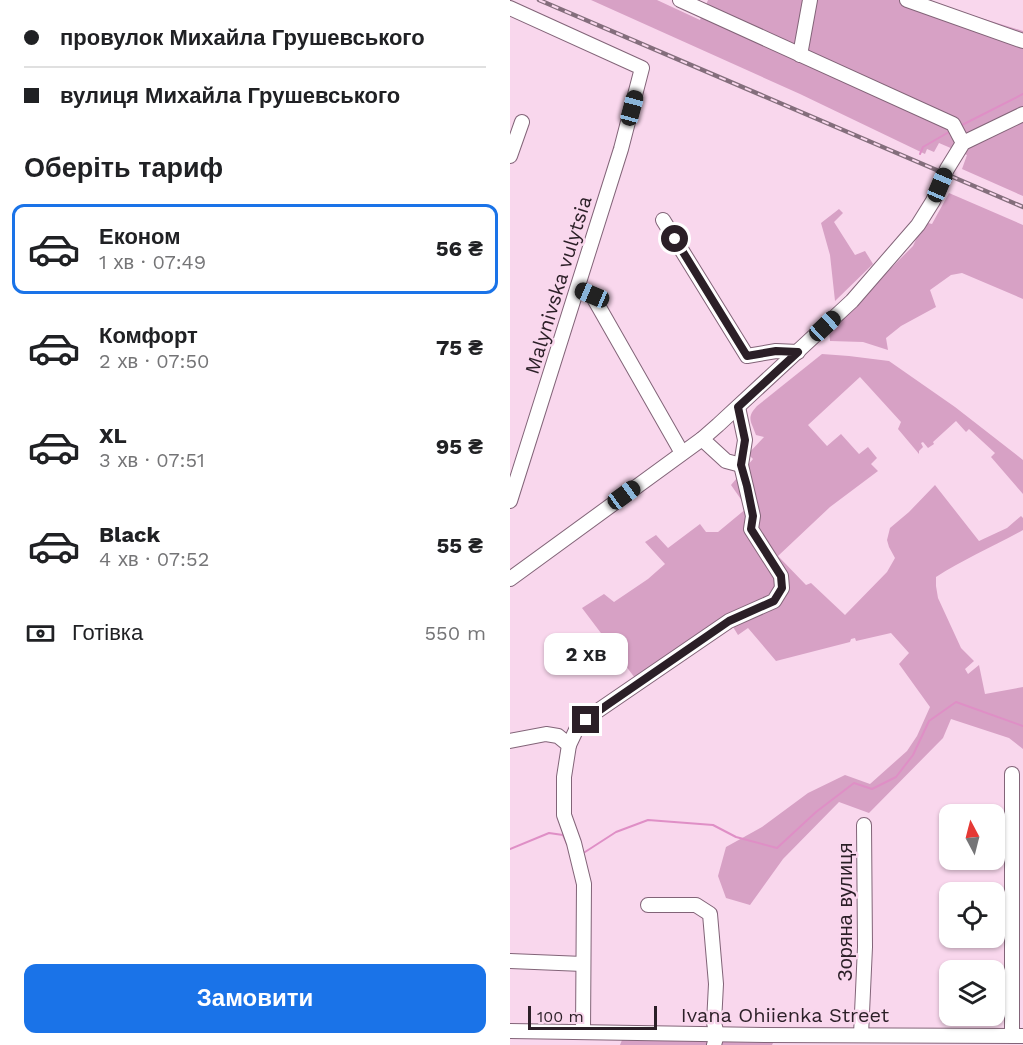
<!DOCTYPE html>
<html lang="uk">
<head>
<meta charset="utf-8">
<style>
  :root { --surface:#fff; --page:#f6f6f6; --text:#202124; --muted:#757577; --line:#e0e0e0; --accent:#1a73e8 }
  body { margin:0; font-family:"Work Sans",sans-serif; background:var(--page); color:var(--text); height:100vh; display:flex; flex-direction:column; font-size:22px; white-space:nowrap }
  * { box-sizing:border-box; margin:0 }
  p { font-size:20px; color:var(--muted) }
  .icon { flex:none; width:33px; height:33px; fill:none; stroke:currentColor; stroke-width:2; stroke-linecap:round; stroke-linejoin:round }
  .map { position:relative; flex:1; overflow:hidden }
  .drawer { display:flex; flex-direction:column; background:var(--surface); width:510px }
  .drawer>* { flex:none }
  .guide { display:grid; align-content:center; height:132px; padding:0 24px; background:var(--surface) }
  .needle { width:39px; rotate:353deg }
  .tools { position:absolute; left:429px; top:804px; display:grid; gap:12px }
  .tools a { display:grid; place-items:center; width:66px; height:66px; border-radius:12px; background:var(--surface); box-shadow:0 2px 4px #0004; font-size:30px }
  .scale { position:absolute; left:18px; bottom:15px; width:129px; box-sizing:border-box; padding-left:6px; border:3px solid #2b1f27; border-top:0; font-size:16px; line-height:21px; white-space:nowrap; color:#2b1f27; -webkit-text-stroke:4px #f9d7ed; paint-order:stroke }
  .end { position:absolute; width:27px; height:27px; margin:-14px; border:8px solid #2b1f27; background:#fff; box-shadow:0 0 0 3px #fff }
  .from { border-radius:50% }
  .bubble { position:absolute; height:42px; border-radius:12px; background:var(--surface); box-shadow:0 2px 4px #0004; font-size:20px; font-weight:700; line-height:42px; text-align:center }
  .car { position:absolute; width:18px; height:36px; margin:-18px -9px; border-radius:8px; box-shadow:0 0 4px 2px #0007; background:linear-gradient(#222 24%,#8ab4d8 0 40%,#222 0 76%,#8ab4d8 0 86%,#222 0) }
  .guide b { display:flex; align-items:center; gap:21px; height:57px; font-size:22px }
  .guide b+b { border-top:2px solid var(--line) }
  .guide i { width:15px; height:15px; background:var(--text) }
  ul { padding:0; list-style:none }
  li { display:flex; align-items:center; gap:18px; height:90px; margin:0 12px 9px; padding:0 12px; border:3px solid transparent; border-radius:12px }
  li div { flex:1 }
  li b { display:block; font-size:22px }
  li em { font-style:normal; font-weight:700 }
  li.on { border-color:var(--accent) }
  li>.icon { width:54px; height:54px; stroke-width:1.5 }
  h2 { padding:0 24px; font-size:27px; line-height:72px }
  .pay { display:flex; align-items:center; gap:15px; height:66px; padding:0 24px; font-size:22px }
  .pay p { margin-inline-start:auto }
  .action { display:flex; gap:12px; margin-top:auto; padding:12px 24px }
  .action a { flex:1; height:69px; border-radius:12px; background:var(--accent); color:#fff; font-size:24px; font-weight:700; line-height:69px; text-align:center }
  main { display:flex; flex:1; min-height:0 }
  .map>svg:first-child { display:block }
</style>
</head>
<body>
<main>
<section class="drawer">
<div class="guide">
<b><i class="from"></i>провулок Михайла Грушевського</b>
<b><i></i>вулиця Михайла Грушевського</b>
</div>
<h2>Оберіть тариф</h2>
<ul>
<li class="on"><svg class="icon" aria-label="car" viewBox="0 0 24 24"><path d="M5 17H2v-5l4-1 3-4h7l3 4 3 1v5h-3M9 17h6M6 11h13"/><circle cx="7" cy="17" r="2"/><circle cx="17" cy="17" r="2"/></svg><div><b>Економ</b><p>1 хв · 07:49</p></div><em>56 ₴</em></li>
<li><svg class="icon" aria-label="car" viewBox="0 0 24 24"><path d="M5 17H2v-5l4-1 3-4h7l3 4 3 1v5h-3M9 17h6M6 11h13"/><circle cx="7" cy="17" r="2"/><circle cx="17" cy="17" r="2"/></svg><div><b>Комфорт</b><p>2 хв · 07:50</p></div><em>75 ₴</em></li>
<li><svg class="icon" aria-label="car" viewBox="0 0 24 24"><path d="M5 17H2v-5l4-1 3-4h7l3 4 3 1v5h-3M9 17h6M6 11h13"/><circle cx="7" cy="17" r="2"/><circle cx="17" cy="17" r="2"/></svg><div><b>XL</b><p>3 хв · 07:51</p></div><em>95 ₴</em></li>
<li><svg class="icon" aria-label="car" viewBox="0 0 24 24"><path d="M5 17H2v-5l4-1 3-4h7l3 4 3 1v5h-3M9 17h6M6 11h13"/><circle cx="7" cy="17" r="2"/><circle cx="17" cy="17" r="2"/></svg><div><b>Black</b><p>4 хв · 07:52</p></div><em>55 ₴</em></li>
</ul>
<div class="pay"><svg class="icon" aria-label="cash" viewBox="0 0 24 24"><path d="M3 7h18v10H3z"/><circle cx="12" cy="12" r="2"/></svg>Готівка<p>550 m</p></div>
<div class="action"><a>Замовити</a></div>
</section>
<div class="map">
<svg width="513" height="1045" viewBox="0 0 513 1045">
  <rect width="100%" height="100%" fill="#f9d7ed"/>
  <g fill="#d7a1c5">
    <polygon points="81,0 147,0 190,20 198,0 413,0 513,31 513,196 452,169 457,155 429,143 424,152 417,149 415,154 290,94"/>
    <polygon points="439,193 513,225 513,299 452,273 441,275 420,290 426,307 391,326 376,338 378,350 353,342 320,341 319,330 403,246 414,222 422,224"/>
    <polygon points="329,209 333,213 324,222 345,255 355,251 363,264 325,301 320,255 311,223"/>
    <path d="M312,354l27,2 40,5 66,46 68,53v34l-32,-37 4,-4 -26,-24 -3,3 -10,-11 -23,21 1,2 -6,4 -5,-6 -2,1 2,4 -4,4v3l-21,-25 3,-7 -41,-45 -52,48 19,21 14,-12 18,20 9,-7 9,11 -6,6 7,7 -48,36 -52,49 28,29 5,-2 34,32 42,-43 8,-14 -6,-11 -2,-7 3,-12 19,-16 26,-27 44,56 28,-13 14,-12 2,2v12c-29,16 -59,29 -87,47v9l2,12 23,50 13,13 -9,8 3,5 11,-9 6,29 38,-7v62l-14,-11 -58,-19 -8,19 -74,75 -30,-11 -56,57 -33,46 -24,-7 -8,-22 8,-29 36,-20 46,-34 37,-18 25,9 37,-33 10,-15 13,-29 -31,-43 10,-11 -18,-20 -35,8 -1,-3 -4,1 -1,3 -74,19 -28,-33 -10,7 -8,-13 -92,60 -56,-74 22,-14 10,8 34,-23 17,-15 -20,-22 11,-7 12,13 32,-24 6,8h12l29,-24 -16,-23 22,-26 -5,-5 16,-17 -8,-2c-5,-14 -10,-17 1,-29z"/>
    <polygon points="112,1040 263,1043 262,1045 110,1045"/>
  </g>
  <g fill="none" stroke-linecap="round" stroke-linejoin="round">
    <g stroke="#df8fc6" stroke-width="2">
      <polyline points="452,125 513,94"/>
      <polyline points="410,154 413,147 439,132"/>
      <polyline points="0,849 39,833 53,835 58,846"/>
      <polyline points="75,852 106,832 138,820 203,825 226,837 267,848 306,812 344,783 362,789 386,777 403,755 419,721 446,702 513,726"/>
    </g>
    <defs>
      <g id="minor">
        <polyline points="170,0 443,124 453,143"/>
        <polyline points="397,0 513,41"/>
        <polyline points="0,8 132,68 111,149 0,501"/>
        <polyline points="290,55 300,0"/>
        <polyline points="0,156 12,122"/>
        <polyline points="153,220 237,356 266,351 288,352"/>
        <polyline points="68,289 82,295 172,453"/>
        <polyline points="192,439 216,461 231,465"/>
        <polyline points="0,579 192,439 208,425 342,301 408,225 423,201 437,169 453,143 513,114"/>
        <polyline points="0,741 36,734 48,736 59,745 54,777 54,815 64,843 74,884 73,1032"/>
        <polyline points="59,745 67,728 86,712 219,621 264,601 272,588 271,576 241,529 243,516 231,465 235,440 228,407"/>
        <polyline points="138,905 186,905 200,914 206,984 204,1023 207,1034 204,1045"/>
        <polyline points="0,961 73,964"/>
        <polyline points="0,1031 256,1035 513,1036"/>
        <polyline points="351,1035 355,947 354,825"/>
        <polyline points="502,1036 502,774"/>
      </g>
    </defs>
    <use href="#minor" stroke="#826478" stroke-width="16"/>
    <use href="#minor" stroke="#fff" stroke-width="14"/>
    <defs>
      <polyline id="rail" points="29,0 513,207"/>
    </defs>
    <use href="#rail" stroke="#846e7c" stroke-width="4.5"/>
    <use href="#rail" stroke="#f9d7ed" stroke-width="2" stroke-dasharray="7" stroke-linecap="butt"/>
  </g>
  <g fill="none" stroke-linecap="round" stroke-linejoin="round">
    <polyline stroke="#2b1f27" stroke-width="8" points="76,720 97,705 219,621 264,601 272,588 271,576 241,529 243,516 237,486 231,465 235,440 228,407 288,352 266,351 237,356 165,239"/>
  </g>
  <g text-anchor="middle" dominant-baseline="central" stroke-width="5" stroke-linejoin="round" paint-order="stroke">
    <g font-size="20" fill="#2b1f27" stroke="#f9d7ed">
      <text transform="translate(48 285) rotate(-73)">Malynivska vulytsia</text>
      <text transform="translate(335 912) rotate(-90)">Зоряна вулиця</text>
      <text x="275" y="1015">Ivana Ohiienka Street</text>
    </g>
  </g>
</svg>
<div class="tools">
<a><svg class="needle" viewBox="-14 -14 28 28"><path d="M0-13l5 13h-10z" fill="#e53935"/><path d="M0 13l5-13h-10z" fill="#757577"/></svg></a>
<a><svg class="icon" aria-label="locate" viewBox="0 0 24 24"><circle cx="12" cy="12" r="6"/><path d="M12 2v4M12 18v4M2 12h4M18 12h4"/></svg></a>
<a><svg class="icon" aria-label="layers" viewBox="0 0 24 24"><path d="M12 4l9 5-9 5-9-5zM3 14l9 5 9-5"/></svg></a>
</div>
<div class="scale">100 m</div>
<i class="end from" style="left:165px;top:239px"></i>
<i class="end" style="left:76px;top:720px"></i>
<div class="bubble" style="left:34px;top:633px;width:84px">2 хв</div>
<i class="car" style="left:122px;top:108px;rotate:15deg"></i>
<i class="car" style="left:430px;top:185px;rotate:23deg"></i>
<i class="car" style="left:82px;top:295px;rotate:293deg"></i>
<i class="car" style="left:315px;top:326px;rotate:47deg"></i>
<i class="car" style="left:114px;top:495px;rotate:54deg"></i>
</div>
</main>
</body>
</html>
